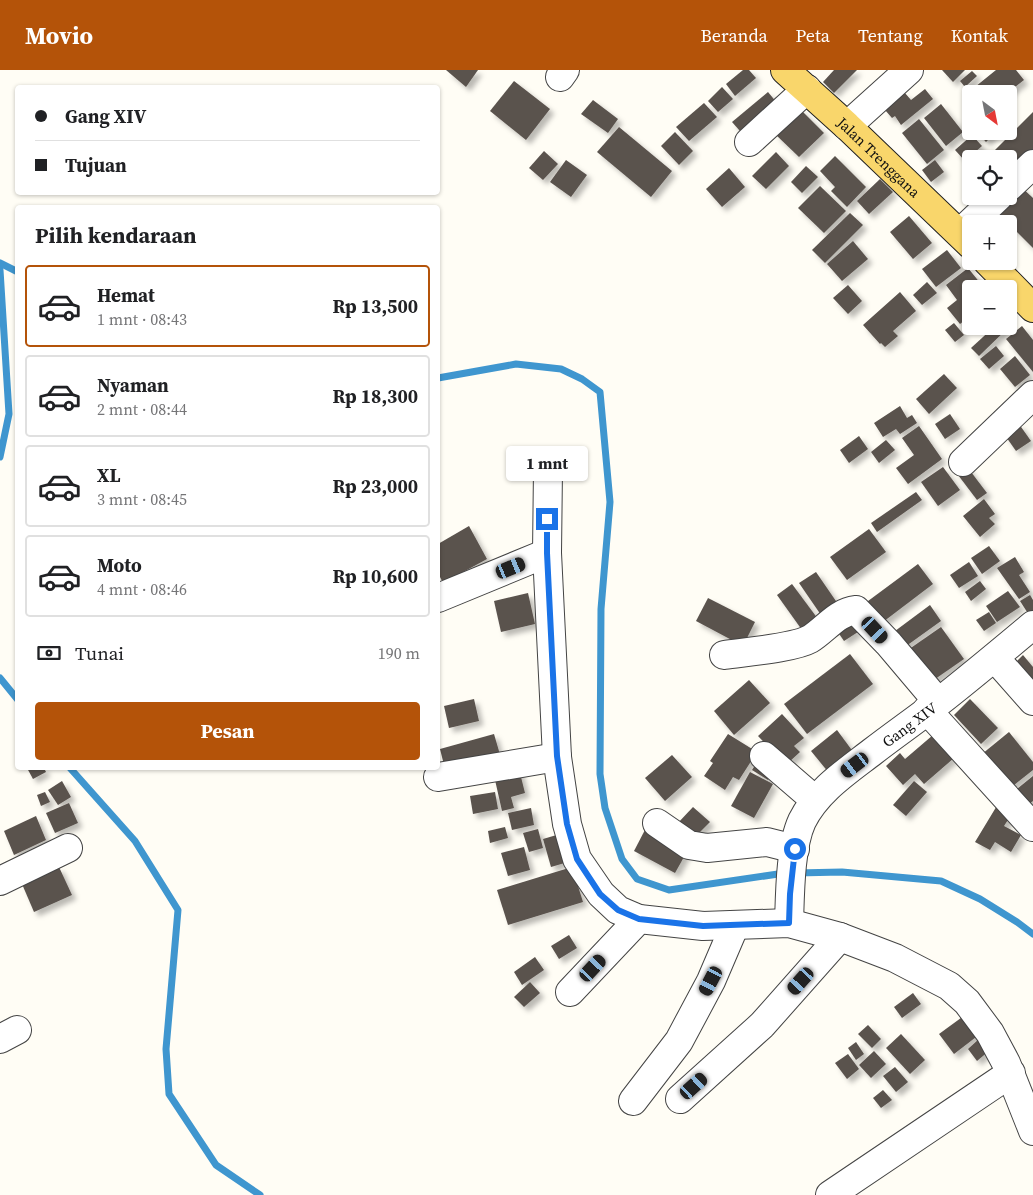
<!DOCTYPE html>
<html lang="id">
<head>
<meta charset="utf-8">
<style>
  :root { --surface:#fff; --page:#f2f2f2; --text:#202124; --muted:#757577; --line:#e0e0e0; --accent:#b45309 }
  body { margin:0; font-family:"Source Serif 4",serif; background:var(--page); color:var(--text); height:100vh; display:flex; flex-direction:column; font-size:19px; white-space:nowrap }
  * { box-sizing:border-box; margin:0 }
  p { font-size:16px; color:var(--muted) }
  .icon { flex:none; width:28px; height:28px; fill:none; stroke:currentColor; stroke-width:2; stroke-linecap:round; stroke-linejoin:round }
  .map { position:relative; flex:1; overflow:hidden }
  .sheet { position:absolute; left:15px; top:135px; width:425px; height:565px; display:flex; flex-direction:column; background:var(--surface); border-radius:5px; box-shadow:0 1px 4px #0004 }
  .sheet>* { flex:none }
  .hud { position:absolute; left:15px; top:15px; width:425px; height:110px; border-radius:5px; box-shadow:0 1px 4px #0004; display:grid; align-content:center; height:110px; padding:0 20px; background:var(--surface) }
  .needle { width:32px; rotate:148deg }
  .tools { position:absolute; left:962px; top:15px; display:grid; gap:10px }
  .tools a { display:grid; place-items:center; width:55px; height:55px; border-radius:5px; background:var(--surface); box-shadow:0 1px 4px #0004; font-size:25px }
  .end { position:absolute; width:22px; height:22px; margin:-11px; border:6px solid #1a73e8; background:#fff; box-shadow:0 0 0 2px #fff }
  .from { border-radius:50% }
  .bubble { position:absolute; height:35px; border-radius:5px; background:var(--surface); box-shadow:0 1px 4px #0004; font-size:16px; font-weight:700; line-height:35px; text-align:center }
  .car { position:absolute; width:15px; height:30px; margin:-15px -8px; border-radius:6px; box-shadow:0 0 4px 1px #0007; background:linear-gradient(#222 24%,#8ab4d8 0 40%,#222 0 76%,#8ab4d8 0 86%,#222 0) }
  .hud b { display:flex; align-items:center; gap:18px; height:48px; font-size:19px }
  .hud b+b { border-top:1px solid var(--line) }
  .hud i { width:12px; height:12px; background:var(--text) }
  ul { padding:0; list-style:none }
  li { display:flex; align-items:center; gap:15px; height:82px; margin:0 10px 8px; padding:0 10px; border:2px solid var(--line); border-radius:5px }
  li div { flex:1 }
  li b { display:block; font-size:19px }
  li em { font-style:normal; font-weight:700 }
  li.current { border-color:var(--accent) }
  li>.icon { width:45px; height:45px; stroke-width:1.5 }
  h2 { padding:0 20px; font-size:22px; line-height:60px }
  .pay { display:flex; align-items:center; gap:12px; height:55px; padding:0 20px; font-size:19px }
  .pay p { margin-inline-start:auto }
  .button { display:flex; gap:10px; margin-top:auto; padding:10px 20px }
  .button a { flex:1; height:58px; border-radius:5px; background:var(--accent); color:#fff; font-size:20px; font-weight:700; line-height:58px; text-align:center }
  header { display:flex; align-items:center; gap:30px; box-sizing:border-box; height:70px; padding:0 25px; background:var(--accent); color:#fff }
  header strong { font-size:24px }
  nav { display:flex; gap:28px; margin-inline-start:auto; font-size:18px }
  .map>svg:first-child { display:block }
</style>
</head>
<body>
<header>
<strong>Movio</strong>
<nav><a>Beranda</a><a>Peta</a><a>Tentang</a><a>Kontak</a></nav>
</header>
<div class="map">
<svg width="1033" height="1125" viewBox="0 0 1033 1125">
  <defs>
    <filter id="shadow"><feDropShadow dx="4.5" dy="4.5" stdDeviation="2.5" flood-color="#0004"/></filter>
  </defs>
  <rect width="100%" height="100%" fill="#fffdf5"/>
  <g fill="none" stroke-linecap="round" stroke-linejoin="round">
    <g stroke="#3f96cf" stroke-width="7">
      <polyline points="0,193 18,202"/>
      <polyline points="0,200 9,344 0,387"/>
      <polyline points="438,308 516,294 561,299 582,309 600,322 610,432 601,539 600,704 605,738 622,789 637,809 669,820 785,803"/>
      <polyline points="0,608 18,630"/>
      <polyline points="70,698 135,771 178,840 166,979 169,1024 216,1095 260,1125"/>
      <polyline points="796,803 842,802 941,811 980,829 1017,852 1033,864"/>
    </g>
  </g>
  <g fill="#5a524d" filter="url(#shadow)">
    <polygon points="446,0 478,0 466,17"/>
    <polygon points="743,0 749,0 756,8 735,26 726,14"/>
    <polygon points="834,0 857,0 834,23 823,12"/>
    <polygon points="942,0 965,0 953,12"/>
    <polygon points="996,0 1016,0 1024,10 1006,24 971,24 971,32 965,25"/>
    <polygon points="972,1 977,6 965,17 960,11"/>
    <polygon points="514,11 550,39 526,70 490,41"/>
    <polygon points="722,17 733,29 718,42 708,31"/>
    <polygon points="925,19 933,29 901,55 895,46 892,48 885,40 905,23 911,30"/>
    <polygon points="768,22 782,39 747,69 732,52"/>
    <polygon points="593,30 618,49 608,63 581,44"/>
    <polygon points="704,33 717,47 689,71 676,57"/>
    <polygon points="941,34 963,62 946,76 924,48"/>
    <polygon points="800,39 824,63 799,87 775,64"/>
    <polygon points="1033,42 1033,79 1009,104 1009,89 986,89"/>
    <polygon points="919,49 944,80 927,94 902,63"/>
    <polygon points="619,57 672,101 651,127 597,82"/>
    <polygon points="976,61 997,61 986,72"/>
    <polygon points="675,62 693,81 679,95 661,76"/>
    <polygon points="972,65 982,76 965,91 955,80"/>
    <polygon points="544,81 558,94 543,110 529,98"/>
    <polygon points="776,82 789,96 766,119 752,106"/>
    <polygon points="835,86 866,117 847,137 831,121 835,117 820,101"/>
    <polygon points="566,90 587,105 571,127 550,112"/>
    <polygon points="935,90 944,102 931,112 922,100"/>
    <polygon points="806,96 818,107 802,123 791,112"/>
    <polygon points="729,98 745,117 722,137 706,119"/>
    <polygon points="880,109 893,122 869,144 857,131"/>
    <polygon points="1019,115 1033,128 1033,178 994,139"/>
    <polygon points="820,116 846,141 824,163 798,138"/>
    <polygon points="850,143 863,155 825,193 812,180"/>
    <polygon points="909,146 932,173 913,189 890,162"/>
    <polygon points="853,171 868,189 842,211 827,194"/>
    <polygon points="947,180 961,198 936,217 922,199"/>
    <polygon points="968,198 985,219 971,219 971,245 960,254 947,238 957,230 946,215"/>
    <polygon points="927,212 937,223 922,235 913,225"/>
    <polygon points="848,215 862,231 848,244 833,228"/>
    <polygon points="900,222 916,241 893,261 898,266 885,277 881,273 880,274 863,255"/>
    <polygon points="954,253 964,265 955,272 945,260"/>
    <polygon points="995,256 1009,257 979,286 971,278"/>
    <polygon points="1022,256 1033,270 1033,302 1006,269"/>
    <polygon points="996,276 1004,286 989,299 980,289"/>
    <polygon points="1015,286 1030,305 1015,317 1000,299"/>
    <polygon points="944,304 957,318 929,344 916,329"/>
    <polygon points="900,336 907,348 912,345 917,353 900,364 896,359 883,367 874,353"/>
    <polygon points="950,344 960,359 945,369 935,354"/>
    <polygon points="1019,354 1031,371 1016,381 1004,364"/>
    <polygon points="919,356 942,389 908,414 896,398 914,385 902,368"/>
    <polygon points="859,366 868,379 849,393 840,380"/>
    <polygon points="886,370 895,380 879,393 871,382"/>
    <polygon points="965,394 987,423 977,430 955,401"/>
    <polygon points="943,397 960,420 938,436 921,412"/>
    <polygon points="916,422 922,430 877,462 871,453"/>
    <polygon points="984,429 995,444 989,448 995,454 980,467 963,446"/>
    <polygon points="469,456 487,489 443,513 438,503 438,474"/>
    <polygon points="869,459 886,482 847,510 830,487"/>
    <polygon points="989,476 1000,491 982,504 971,488"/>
    <polygon points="1015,487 1024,502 1019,505 1030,522 1019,529 997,498"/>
    <polygon points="969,492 978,506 959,518 950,505"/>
    <polygon points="918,494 933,514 879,555 864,534"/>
    <polygon points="816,502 838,534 821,545 799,513"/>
    <polygon points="980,511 986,519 971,531 965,522"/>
    <polygon points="792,514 818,549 802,560 777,525"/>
    <polygon points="1008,521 1020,537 997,552 986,536"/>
    <polygon points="528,523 535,554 501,562 494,531"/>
    <polygon points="1030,525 1033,530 1033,542 1029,545 1020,531"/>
    <polygon points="708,528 755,552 743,576 696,551"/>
    <polygon points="930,535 941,551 902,579 891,564"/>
    <polygon points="989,542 996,553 984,561 976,550"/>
    <polygon points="847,545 858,562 844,571 833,555"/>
    <polygon points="941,557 964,589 928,614 905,582"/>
    <polygon points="850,584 873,614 807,664 784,634"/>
    <polygon points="1023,585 1033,597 1033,608 1029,611 1014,594"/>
    <polygon points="749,610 770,633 734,665 714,641"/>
    <polygon points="474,629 479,651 449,658 444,636"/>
    <polygon points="970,629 998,658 981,674 954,645"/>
    <polygon points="782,644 804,668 794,676 800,682 788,693 780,689 758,666"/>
    <polygon points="837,660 854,683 829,703 811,681"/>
    <polygon points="1009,662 1033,692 1033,700 1009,719 982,684"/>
    <polygon points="494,664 501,688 446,703 440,679"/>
    <polygon points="728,664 757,682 739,710 733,707 725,720 704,706 713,693 710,691"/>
    <polygon points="933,665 954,688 924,714 915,704 903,715 886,696 900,683 905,689"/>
    <polygon points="672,685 692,707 665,731 645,708"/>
    <polygon points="759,689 775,698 768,710 752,700"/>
    <polygon points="518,695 525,723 511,727 514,738 502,741 493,701"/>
    <polygon points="27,698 44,698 46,702 33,709"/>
    <polygon points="750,702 773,714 754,748 731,736"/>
    <polygon points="1033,706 1033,731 1024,738 1012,723"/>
    <polygon points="62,711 71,727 58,735 48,720"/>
    <polygon points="914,711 927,722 906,746 893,735"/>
    <polygon points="45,722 50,732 41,736 37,725"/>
    <polygon points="495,722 498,739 473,744 470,726"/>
    <polygon points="69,733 78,753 55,763 46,743"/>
    <polygon points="998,734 1013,742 1004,756 1021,765 1011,782 995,772 990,780 975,772"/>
    <polygon points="693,737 710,752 692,770 676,755"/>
    <polygon points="531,738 534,755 512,760 508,743"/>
    <polygon points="36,746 46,770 14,785 4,761"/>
    <polygon points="647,756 689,778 675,803 634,781"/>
    <polygon points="505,757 508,768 490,773 488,761"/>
    <polygon points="538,759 543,778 529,782 523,763"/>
    <polygon points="560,764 568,792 551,797 543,769"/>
    <polygon points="524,777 530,800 508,806 501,783"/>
    <polygon points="59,797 72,825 34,842 22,814"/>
    <polygon points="572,797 583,832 508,855 497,820"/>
    <polygon points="569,865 577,878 559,889 551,876"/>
    <polygon points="535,887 544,900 522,915 514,902"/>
    <polygon points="530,912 540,923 524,937 514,927"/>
    <polygon points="913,923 921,934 902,948 894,937"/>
    <polygon points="965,945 980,964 954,984 939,964"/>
    <polygon points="868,955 881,969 872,978 858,964"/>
    <polygon points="901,964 925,990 910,1004 886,978"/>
    <polygon points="980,968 990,980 977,991 968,979"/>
    <polygon points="856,972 864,984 856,990 848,978"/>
    <polygon points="874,981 886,994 871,1008 859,995"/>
    <polygon points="848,984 859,999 847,1009 835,993"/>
    <polygon points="895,997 908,1012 896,1022 883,1006"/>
    <polygon points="883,1020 892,1030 881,1038 873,1028"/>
  </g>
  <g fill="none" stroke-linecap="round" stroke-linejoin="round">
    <defs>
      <g id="minor">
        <polyline points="560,7 565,0"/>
        <polyline points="847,56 909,0"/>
        <polyline points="749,72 807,19"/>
        <polyline points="1009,117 1033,94"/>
        <polyline points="960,163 999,126"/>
        <polyline points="963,392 1033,325"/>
        <polyline points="548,399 547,483 557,687 567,754 577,789 601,824 618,840 639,849 703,856 789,853 840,867 895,888 949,916 967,932 990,963 1006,993 1033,1061"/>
        <polyline points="438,528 547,483"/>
        <path d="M724,585c20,-3 70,-7 86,-16 15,-9 27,-27 46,-29l33,34 49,58"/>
        <polyline points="995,588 1033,631"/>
        <polyline points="927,640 1033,757"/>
        <polyline points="764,686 815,730"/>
        <polyline points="438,707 557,687"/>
        <polyline points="657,753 689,775 707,778 767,772 795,779"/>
        <polyline points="0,811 68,778"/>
        <path id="s1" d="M789,853c1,-29 1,-76 13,-102 15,-30 44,-49 70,-69 22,-17 45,-33 67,-50 32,-25 63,-51 94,-77"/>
        <polyline points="570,922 639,849"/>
        <polyline points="0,969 17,960"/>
        <polyline points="680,1029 762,955 840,867"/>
        <polyline points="633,1031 679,971 711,911 735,855"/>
        <polyline points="830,1125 1011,1003"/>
      </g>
      <g id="major">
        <path id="s2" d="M785,0l62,56 124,119"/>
        <polyline points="987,191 1033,238"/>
      </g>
    </defs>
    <use href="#minor" stroke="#444" stroke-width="30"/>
    <use href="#major" stroke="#222" stroke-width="30"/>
    <use href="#minor" stroke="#fff" stroke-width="28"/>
    <use href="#major" stroke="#f9d66b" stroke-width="28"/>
  </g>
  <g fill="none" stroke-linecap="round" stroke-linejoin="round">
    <polyline stroke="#1a73e8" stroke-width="6" points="547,449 547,483 557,686 567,754 577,789 600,824 618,840 639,849 703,856 789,853 790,824 795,779"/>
  </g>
  <g text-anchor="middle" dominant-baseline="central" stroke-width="5" stroke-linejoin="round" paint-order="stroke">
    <g font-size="15" fill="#111" stroke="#fff">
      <text stroke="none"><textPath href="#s2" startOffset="128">Jalan Trenggana</textPath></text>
      <text stroke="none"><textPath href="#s1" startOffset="249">Gang XIV</textPath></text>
    </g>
  </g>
</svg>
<div class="tools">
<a><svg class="needle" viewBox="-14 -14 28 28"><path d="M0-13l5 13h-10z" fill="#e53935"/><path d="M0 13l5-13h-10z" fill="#757577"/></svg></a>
<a><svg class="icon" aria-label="locate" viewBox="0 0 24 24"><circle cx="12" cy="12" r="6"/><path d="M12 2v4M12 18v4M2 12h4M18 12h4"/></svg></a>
<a>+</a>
<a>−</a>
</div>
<i class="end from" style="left:795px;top:779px"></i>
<i class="end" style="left:547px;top:449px"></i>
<div class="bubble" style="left:506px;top:376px;width:82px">1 mnt</div>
<i class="car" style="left:511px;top:498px;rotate:68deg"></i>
<i class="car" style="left:875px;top:560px;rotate:137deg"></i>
<i class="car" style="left:855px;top:695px;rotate:233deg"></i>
<i class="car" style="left:593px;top:898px;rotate:43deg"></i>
<i class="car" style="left:711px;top:911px;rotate:208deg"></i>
<i class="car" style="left:801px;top:911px;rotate:222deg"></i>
<i class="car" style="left:694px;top:1016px;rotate:48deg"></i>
<div class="hud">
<b><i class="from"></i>Gang XIV</b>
<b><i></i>Tujuan</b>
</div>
<section class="sheet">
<h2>Pilih kendaraan</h2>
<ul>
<li class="current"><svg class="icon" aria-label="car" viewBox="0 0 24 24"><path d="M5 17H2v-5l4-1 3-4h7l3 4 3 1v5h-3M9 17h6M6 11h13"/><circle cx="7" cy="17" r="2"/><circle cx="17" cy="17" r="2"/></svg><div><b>Hemat</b><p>1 mnt · 08:43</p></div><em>Rp 13,500</em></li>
<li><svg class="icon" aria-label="car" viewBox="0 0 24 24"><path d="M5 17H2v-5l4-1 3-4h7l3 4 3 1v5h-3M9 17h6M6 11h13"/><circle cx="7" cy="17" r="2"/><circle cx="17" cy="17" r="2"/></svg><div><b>Nyaman</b><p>2 mnt · 08:44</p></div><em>Rp 18,300</em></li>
<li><svg class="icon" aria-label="car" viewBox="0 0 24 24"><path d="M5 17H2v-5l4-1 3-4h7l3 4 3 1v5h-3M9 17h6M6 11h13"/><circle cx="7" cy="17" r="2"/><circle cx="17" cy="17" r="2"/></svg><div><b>XL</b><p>3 mnt · 08:45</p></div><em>Rp 23,000</em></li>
<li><svg class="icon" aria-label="car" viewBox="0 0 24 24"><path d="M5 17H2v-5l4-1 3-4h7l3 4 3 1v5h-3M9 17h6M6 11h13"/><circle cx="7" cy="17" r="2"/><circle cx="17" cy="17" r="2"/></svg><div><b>Moto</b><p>4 mnt · 08:46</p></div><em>Rp 10,600</em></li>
</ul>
<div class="pay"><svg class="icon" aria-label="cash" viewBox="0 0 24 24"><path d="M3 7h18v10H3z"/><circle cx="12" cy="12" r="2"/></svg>Tunai<p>190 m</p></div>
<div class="button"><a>Pesan</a></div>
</section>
</div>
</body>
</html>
